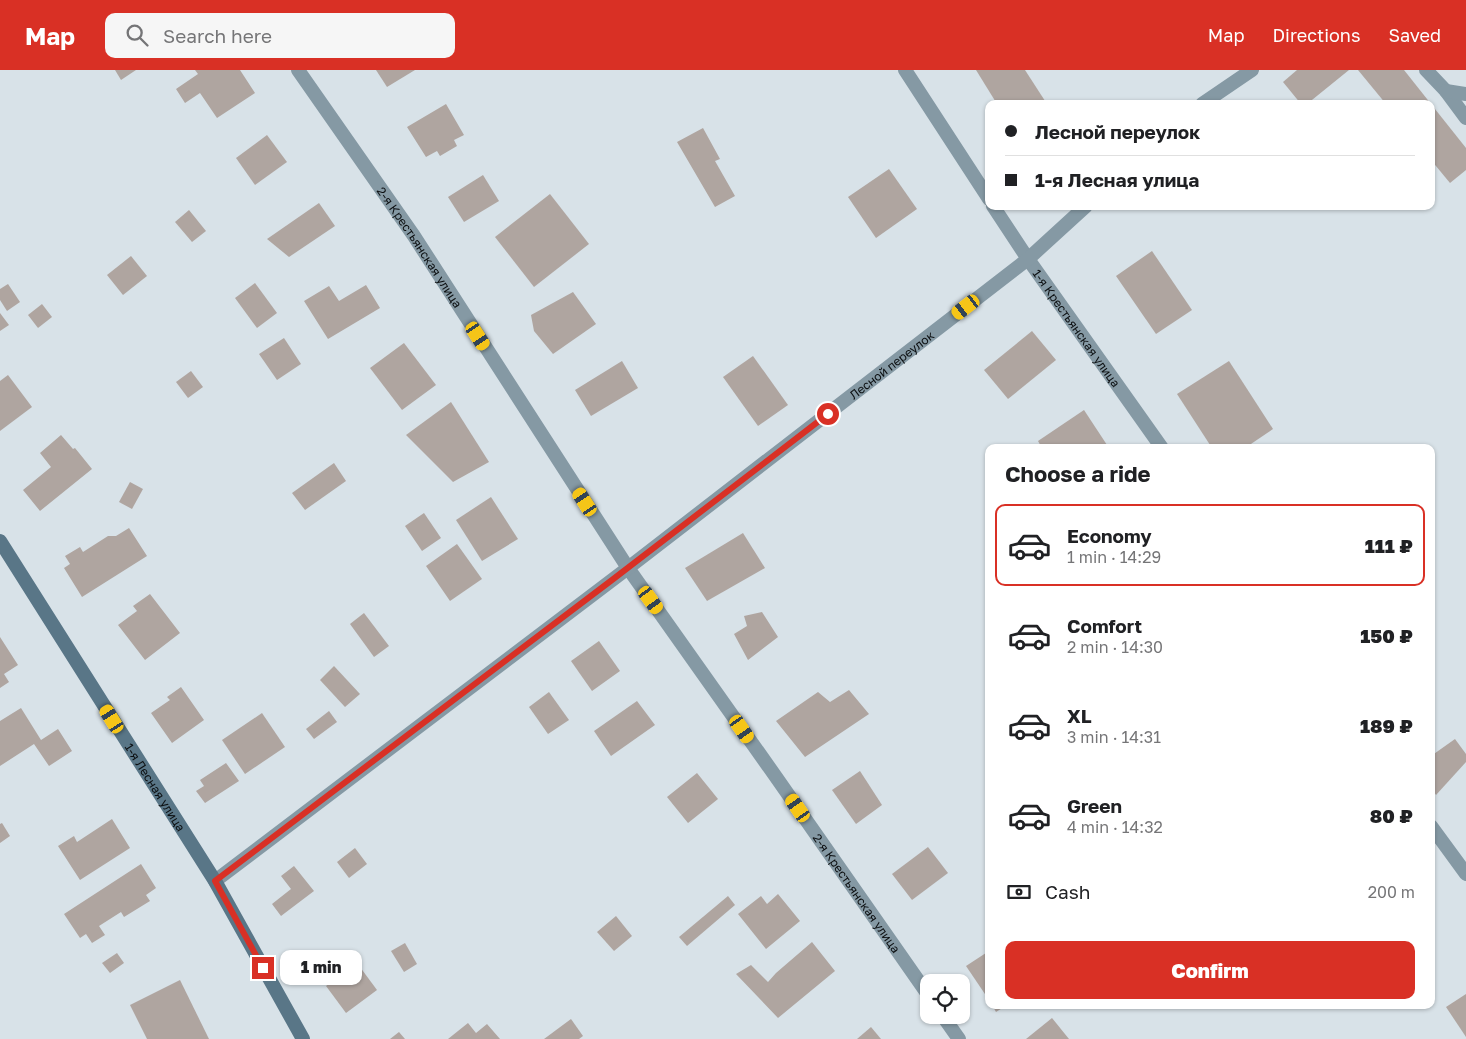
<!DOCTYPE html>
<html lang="en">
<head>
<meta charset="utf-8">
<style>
  :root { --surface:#fff; --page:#f6f6f6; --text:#202124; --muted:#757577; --line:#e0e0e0; --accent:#d93025 }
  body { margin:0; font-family:"Golos Text",sans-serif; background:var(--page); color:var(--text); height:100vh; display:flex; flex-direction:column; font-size:19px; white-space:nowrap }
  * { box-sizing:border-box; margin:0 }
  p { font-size:16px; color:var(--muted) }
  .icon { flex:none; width:28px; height:28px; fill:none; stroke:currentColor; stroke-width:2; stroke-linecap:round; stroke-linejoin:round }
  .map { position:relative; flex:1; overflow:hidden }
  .side { position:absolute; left:985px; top:374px; width:450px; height:565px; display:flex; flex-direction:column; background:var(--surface); border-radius:10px; box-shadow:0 1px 4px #0004 }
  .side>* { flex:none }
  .hud { position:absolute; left:985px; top:30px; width:450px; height:110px; border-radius:10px; box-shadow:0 1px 4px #0004; display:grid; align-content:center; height:110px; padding:0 20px; background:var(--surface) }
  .controls { position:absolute; left:920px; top:904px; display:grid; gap:10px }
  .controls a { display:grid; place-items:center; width:50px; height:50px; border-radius:10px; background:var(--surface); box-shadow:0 1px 4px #0004; font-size:25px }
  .end { position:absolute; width:22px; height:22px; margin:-11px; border:6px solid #d93025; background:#fff; box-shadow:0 0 0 2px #fff }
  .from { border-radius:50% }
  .bubble { position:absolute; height:35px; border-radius:10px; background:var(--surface); box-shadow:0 1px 4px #0004; font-size:16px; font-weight:800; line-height:35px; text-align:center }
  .car { position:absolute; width:15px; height:30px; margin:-15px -8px; border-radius:6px; box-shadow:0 0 4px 1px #0007; background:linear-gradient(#f5c518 24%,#345 0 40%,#f5c518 0 76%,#345 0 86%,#f5c518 0) }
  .hud b { display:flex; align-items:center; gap:18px; height:48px; font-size:19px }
  .hud b+b { border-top:1px solid var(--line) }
  .hud i { width:12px; height:12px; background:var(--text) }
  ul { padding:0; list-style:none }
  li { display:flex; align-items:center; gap:15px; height:82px; margin:0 10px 8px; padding:0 10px; border:2px solid transparent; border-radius:10px }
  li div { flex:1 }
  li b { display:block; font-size:19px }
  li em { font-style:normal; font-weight:800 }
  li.on { border-color:var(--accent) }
  li>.icon { width:45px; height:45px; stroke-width:1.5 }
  h2 { padding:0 20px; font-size:22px; line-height:60px }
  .pay { display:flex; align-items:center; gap:12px; height:55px; padding:0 20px; font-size:19px }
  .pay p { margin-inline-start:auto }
  .button { display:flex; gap:10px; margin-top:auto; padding:10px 20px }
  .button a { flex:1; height:58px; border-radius:10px; background:var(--accent); color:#fff; font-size:20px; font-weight:800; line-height:58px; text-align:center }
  header { display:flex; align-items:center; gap:30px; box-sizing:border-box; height:70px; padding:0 25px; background:var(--accent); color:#fff }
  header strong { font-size:24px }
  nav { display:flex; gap:28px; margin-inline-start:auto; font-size:18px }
  .search { width:350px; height:45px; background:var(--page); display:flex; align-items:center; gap:12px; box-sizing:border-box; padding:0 18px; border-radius:10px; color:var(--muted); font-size:19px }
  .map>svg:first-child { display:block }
</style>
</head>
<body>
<header>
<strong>Map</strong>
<div class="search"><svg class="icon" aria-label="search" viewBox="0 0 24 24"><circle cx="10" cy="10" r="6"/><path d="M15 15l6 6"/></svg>Search here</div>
<nav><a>Map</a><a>Directions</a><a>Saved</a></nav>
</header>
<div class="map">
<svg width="1466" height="969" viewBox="0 0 1466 969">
  <rect width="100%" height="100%" fill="#d8e2e8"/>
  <g fill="#afa5a0">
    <polygon points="115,0 136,0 121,10"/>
    <polygon points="195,0 240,0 255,23 217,48 200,23 185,33 176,19 198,4"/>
    <polygon points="376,0 415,0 387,17"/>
    <polygon points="976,0 1025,0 1047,34 997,34"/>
    <polygon points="1297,0 1349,0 1307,34 1301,34 1283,12"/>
    <polygon points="1358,0 1404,0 1431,34 1386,34"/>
    <polygon points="446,34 464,65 454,70 457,76 440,86 437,81 426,87 407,57"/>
    <polygon points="1431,34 1466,78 1466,100 1450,113 1431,90"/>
    <polygon points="703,58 720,89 715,91 735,126 715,137 677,72"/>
    <polygon points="267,65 287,92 255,115 236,88"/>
    <polygon points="889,99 917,139 876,168 848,127"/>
    <polygon points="483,105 499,131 464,152 448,127"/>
    <polygon points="550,124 589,174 534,217 495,167"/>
    <polygon points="319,133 335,156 289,187 267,169"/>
    <polygon points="189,140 206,161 192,172 175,152"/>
    <polygon points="1152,181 1192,240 1156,264 1116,206"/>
    <polygon points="131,186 147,206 123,225 107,205"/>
    <polygon points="255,213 277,243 257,258 235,228"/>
    <polygon points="8,214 20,232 7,241 0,230 0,219"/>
    <polygon points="366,215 380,238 328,269 304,231 329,216 339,231"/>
    <polygon points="573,222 596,254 553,284 534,261 531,245"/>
    <polygon points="42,234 52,247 38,258 28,245"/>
    <polygon points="0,243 9,255 0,261"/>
    <polygon points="1032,261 1056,290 1008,329 984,300"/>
    <polygon points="284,268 301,294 277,310 259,284"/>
    <polygon points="404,273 436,315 402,340 370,298"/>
    <polygon points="753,286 788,335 758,356 723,307"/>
    <polygon points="622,291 638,318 591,346 575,320"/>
    <polygon points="1229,291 1273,359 1245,378 1212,378 1177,324"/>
    <polygon points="191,301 203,317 188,328 176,312"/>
    <polygon points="8,305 32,337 0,361 0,311"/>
    <polygon points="451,332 489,392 453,412 406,365"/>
    <polygon points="1084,340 1109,378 1042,378 1038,371"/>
    <polygon points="61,365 73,379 75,378 92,399 40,441 23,420 51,397 40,383"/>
    <polygon points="334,393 346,411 305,440 292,423"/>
    <polygon points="130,412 143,419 132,439 119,432"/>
    <polygon points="491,427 518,469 482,491 456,450"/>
    <polygon points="424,443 441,468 422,481 405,456"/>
    <polygon points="129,458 147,486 82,527 64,498 70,494 65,486 80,477 83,482 108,466 116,466"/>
    <polygon points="743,463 765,498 707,531 685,498"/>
    <polygon points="457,474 482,509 450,531 426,496"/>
    <polygon points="150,524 180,563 145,590 118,555 137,541 133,536"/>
    <polygon points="762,542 778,567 748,590 734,564 747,556 744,546"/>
    <polygon points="364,543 389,576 374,587 350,554"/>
    <polygon points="0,567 18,595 4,604 9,612 0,618"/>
    <polygon points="599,571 620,601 592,621 571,591"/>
    <polygon points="334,596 360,624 345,637 320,610"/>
    <polygon points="181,617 204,650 172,673 151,643 170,630 167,627"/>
    <polygon points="849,620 869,644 805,687 776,651 818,622 830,632"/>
    <polygon points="549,622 569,650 548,664 529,637"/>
    <polygon points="637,631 655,655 611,686 594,661"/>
    <polygon points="21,638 41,670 58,659 72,681 49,696 34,674 0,696 0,651"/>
    <polygon points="329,641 337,652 314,669 306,659"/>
    <polygon points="262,643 285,677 245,704 222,670"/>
    <polygon points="1455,669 1466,684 1466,692 1436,725 1431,718 1431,686"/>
    <polygon points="226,693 239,711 205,733 196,721 204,716 200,710"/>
    <polygon points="860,701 882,735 856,754 832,720"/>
    <polygon points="697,703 718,729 688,753 667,727"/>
    <polygon points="112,749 130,778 80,810 58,776 74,766 77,772"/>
    <polygon points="2,753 10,766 0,773 0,754"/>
    <polygon points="928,777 948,803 912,830 892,804"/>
    <polygon points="355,778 367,794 349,808 337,792"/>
    <polygon points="141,794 156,818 146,825 150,831 124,847 121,842 99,856 105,865 92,873 86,864 80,868 64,844"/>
    <polygon points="294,796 314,821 281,846 272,834 291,819 281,806"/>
    <polygon points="778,824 800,851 766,879 738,844 761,826 767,834"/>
    <polygon points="728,826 735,835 687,876 679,867"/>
    <polygon points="616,846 632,866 614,881 597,862"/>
    <polygon points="812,872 835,901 778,948 736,904 751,895 768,912 776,903"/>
    <polygon points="405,873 417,894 404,902 391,881"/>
    <polygon points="989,881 989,930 966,896"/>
    <polygon points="117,883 124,893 110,903 102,893"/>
    <polygon points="357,893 377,920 346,943 326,916"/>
    <polygon points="180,910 209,969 147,969 130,935"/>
    <polygon points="1466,924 1466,967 1446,937"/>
    <polygon points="992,935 1007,935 996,942"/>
    <polygon points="1052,948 1069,969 1026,969"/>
    <polygon points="571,949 583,966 579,969 544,969"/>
    <polygon points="468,953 476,963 487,954 500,969 448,969"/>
    <polygon points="871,957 881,969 857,969"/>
    <polygon points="399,962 405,969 390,969"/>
  </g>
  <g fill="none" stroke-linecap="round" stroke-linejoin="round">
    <g stroke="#8599a4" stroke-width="14">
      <path id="s1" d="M298,0l116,166 214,332 148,209 153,219"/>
      <polyline points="905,0 989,129"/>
      <polyline points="1426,0 1446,21 1466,48"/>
      <polyline points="1446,21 1466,24"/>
      <polyline points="1202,34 1252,0"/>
      <path id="s2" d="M993,136l35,53 134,189"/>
      <polyline points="1431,756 1466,804"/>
      <path id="s3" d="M215,811l413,-313 400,-309 58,-53"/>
      <polyline points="942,945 959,969"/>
    </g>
    <path stroke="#597687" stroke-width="14" id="s4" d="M0,471l215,340 88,158"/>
  </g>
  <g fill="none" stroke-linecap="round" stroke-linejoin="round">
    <polyline stroke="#d93025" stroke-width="6" points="263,898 215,811 612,510 828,344"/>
  </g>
  <g text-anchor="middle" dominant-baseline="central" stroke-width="4" stroke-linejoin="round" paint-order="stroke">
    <g font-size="12" fill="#0c0f11" stroke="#fff">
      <text stroke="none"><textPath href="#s1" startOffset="215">2-я Крестьянская улица</textPath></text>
      <text stroke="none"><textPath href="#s2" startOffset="148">1-я Крестьянская улица</textPath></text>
      <text stroke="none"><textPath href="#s3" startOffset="851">Лесной переулок</textPath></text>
      <text stroke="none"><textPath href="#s4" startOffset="291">1-я Лесная улица</textPath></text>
      <text stroke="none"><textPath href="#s1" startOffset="995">2-я Крестьянская улица</textPath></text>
    </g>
  </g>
</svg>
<div class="controls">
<a><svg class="icon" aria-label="locate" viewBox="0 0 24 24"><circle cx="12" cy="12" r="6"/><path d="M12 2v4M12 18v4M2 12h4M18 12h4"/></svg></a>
</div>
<i class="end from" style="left:828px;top:344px"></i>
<i class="end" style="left:263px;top:898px"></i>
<div class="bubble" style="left:280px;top:880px;width:82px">1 min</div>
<i class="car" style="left:966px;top:237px;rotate:233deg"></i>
<i class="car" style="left:478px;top:266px;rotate:147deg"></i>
<i class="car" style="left:585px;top:432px;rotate:327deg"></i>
<i class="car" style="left:651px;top:530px;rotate:144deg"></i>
<i class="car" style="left:112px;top:649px;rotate:328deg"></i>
<i class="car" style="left:742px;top:659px;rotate:145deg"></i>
<i class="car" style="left:798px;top:738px;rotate:325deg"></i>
<div class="hud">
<b><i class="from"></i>Лесной переулок</b>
<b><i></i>1-я Лесная улица</b>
</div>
<section class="side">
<h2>Choose a ride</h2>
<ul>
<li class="on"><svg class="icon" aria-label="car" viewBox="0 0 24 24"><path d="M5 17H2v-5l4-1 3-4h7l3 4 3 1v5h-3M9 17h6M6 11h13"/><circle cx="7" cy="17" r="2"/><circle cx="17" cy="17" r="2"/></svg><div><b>Economy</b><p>1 min · 14:29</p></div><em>111 ₽</em></li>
<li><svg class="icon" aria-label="car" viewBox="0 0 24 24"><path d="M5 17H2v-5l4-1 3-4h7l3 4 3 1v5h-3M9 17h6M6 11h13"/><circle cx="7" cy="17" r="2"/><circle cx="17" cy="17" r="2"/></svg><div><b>Comfort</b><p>2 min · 14:30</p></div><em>150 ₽</em></li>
<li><svg class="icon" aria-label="car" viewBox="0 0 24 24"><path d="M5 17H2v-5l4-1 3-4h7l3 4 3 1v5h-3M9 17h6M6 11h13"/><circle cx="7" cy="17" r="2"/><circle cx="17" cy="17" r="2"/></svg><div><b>XL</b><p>3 min · 14:31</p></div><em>189 ₽</em></li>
<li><svg class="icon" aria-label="car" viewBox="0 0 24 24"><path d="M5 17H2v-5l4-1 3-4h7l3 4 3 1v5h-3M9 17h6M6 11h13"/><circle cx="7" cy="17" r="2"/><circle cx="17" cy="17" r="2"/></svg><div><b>Green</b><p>4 min · 14:32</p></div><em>80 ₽</em></li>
</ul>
<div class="pay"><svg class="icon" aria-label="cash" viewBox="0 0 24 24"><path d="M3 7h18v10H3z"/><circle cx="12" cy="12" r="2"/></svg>Cash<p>200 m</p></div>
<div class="button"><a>Confirm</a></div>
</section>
</div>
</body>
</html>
